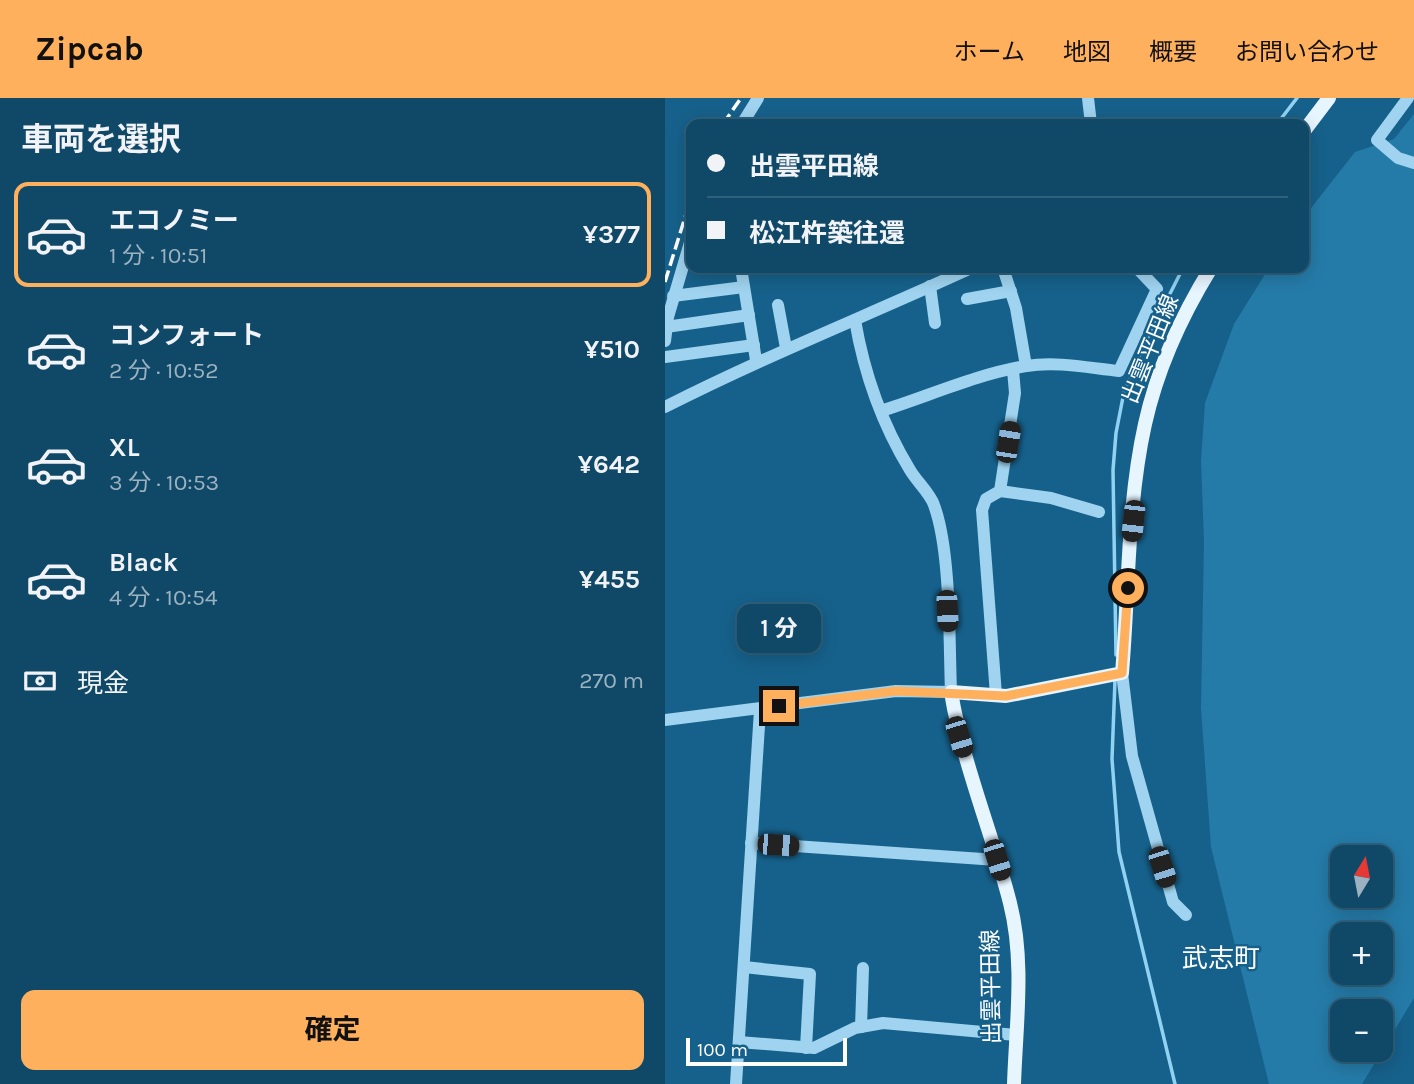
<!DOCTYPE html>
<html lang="ja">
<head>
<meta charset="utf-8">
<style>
  :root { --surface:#104968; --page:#19506e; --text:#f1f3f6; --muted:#9cb2c0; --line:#30617c; --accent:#ffb05d }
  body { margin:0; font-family:Karla,"Noto Sans JP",sans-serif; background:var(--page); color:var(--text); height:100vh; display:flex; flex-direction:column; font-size:26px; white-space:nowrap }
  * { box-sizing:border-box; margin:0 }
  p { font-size:23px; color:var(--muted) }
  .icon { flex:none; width:38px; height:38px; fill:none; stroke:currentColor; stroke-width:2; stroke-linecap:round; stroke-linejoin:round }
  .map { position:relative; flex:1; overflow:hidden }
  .drawer { display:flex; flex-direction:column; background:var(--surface); width:665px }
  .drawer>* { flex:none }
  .hud { position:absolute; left:21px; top:21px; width:623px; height:154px; border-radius:14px; box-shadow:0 4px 18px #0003,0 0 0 2px var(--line); display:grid; align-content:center; height:154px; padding:0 21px; background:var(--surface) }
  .needle { width:46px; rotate:10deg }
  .fabs { position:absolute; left:665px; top:747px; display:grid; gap:14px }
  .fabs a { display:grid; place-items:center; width:63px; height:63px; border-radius:14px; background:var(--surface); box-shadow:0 4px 18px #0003,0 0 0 2px var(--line); font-size:35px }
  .scale { position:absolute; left:21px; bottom:18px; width:161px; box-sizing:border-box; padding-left:7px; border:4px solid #fff; border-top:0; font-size:19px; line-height:24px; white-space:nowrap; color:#fff; -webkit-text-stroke:5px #16618b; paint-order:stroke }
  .end { position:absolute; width:32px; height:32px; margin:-16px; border:9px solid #ffb05d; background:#111; box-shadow:0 0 0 4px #111 }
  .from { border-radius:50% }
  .bubble { position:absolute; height:49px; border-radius:14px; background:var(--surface); box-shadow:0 4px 18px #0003,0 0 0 2px var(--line); font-size:23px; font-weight:700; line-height:49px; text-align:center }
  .car { position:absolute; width:21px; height:42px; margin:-21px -10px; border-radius:9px; box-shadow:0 0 5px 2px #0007; background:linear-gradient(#222 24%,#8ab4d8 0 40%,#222 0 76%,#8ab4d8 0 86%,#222 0) }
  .hud b { display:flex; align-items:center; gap:24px; height:66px; font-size:26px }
  .hud b+b { border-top:2px solid var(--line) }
  .hud i { width:18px; height:18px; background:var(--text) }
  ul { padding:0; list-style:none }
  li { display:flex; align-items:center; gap:21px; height:105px; margin:0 14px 10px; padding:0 7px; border:4px solid transparent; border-radius:14px }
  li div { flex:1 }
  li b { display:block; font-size:26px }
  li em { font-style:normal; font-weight:700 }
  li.current { border-color:var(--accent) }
  li>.icon { width:63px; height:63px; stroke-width:1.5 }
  h2 { padding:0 21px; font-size:32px; line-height:84px }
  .pay { display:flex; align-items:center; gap:18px; height:77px; padding:0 21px; font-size:26px }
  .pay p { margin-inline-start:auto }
  .button { display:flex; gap:14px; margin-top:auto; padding:14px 21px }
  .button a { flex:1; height:80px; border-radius:14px; background:var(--accent); color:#111; font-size:28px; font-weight:700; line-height:80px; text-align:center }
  header { display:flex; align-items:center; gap:42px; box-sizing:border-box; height:98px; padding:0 35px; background:var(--accent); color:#111 }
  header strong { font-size:33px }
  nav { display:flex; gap:38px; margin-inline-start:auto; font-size:24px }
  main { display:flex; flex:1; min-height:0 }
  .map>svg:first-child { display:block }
</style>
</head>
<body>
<header>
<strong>Zipcab</strong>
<nav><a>ホーム</a><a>地図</a><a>概要</a><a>お問い合わせ</a></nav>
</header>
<main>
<section class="drawer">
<h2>車両を選択</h2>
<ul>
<li class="current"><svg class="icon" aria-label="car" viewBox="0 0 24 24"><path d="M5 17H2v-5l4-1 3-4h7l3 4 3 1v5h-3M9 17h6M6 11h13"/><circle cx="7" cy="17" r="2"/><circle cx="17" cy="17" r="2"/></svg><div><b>エコノミー</b><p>1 分 · 10:51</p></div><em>¥377</em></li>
<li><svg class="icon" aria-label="car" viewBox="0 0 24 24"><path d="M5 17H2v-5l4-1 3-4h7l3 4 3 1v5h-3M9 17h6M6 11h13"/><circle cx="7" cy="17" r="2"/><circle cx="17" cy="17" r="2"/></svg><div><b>コンフォート</b><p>2 分 · 10:52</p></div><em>¥510</em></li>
<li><svg class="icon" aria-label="car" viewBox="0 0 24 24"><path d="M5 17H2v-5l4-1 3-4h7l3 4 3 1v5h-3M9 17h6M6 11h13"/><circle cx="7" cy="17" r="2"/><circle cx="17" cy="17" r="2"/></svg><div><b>XL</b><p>3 分 · 10:53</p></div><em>¥642</em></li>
<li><svg class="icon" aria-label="car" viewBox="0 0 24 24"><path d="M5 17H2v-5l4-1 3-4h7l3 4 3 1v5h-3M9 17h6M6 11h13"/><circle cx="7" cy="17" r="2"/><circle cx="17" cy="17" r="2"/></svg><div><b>Black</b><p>4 分 · 10:54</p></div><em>¥455</em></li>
</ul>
<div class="pay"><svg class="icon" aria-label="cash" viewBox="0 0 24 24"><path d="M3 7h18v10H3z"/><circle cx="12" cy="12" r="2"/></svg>現金<p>270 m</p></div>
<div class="button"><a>確定</a></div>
</section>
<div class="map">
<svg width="749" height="986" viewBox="0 0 749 986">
  <rect width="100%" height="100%" fill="#16618b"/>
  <path fill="#257ba8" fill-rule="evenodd" d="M749,16v884l-52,86h-93l-58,-237 -10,-139 3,-167 -3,-80 4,-58 29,-79 35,-56h35v-51l51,-65 39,-13zM677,760h39v38h-39zM677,836h39v39h-39zM677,914h39v38h-39z"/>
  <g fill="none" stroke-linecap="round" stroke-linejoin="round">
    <g stroke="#91d2f2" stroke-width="3.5">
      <polyline points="612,26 632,0"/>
      <polyline points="451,557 448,372 451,335 459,294 478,249 518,170"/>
      <polyline points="450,582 447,661 454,754 510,986"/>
    </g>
    <g stroke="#9fd3ef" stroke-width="12">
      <polyline points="423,0 426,26"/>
      <polyline points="743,0 712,42 733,60 749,65"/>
      <polyline points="77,26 93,0"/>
      <polyline points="76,170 91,262"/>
      <polyline points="338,170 351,210 361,268"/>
      <polyline points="265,188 270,225"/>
      <polyline points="8,198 79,189"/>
      <polyline points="302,201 346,193"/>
      <polyline points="113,207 121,250"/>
      <polyline points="1,229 84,217"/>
      <polyline points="0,243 3,219 26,141"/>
      <polyline points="0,259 89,247"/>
      <path d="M0,309c100,-51 204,-92 306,-139"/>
      <path d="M216,313c48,-15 96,-37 145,-45 31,-5 63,2 93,5l38,-82 -20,-21"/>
      <polyline points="335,393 386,400 434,414"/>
      <polyline points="457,575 467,658 508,804 521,817"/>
      <polyline points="331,597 317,412 321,401 335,393 350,295 348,272"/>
      <path d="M0,622l231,-29 55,1c-2,-51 0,-141 -17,-187 -4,-12 -17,-23 -24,-35 -28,-46 -46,-97 -55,-150"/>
      <polyline points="86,745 332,762"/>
      <polyline points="79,869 145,876 141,950"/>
      <polyline points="196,929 198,870"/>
      <polyline points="74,944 149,950 190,930 218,925 351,937"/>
      <polyline points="71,986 95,612"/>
    </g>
    <g stroke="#e7f5ff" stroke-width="14">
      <polyline points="639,33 664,0"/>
      <path d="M349,986c2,-60 11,-122 -4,-181 -18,-71 -47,-138 -59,-211l55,4 116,-23c7,-82 5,-168 23,-249 12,-54 37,-109 66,-156"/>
    </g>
    <g stroke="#fff" stroke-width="3.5" stroke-dasharray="12 5" stroke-linecap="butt">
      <polyline points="58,26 76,0"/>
      <polyline points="0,184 26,100"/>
    </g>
  </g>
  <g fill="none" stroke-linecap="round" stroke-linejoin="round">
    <polyline stroke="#ffb05d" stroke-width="9" points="114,608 231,593 341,598 457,575 463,490"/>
  </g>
  <g text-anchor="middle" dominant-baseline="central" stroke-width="5" stroke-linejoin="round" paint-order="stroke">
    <g font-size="23" fill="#fff" stroke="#16618b">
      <text transform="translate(485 251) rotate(-68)">出雲平田線</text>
      <text transform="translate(326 889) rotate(-91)">出雲平田線</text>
    </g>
    <g font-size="26" fill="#fff" stroke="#16618b">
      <text x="556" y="860">武志町</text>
    </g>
  </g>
</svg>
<div class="fabs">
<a><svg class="needle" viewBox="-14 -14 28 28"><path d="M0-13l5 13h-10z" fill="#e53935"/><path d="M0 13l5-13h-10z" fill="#9cb2c0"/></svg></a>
<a>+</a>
<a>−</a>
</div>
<div class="scale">100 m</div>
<i class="end from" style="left:463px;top:490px"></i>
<i class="end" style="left:114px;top:608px"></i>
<div class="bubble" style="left:72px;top:506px;width:84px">1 分</div>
<i class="car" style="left:343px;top:344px;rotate:9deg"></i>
<i class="car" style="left:468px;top:423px;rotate:186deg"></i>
<i class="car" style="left:282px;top:513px;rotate:177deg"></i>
<i class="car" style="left:294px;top:639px;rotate:163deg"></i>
<i class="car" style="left:113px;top:747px;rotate:94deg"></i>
<i class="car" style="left:332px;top:762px;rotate:163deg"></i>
<i class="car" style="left:497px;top:769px;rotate:162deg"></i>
<div class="hud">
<b><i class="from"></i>出雲平田線</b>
<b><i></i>松江杵築往還</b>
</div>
</div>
</main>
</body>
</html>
